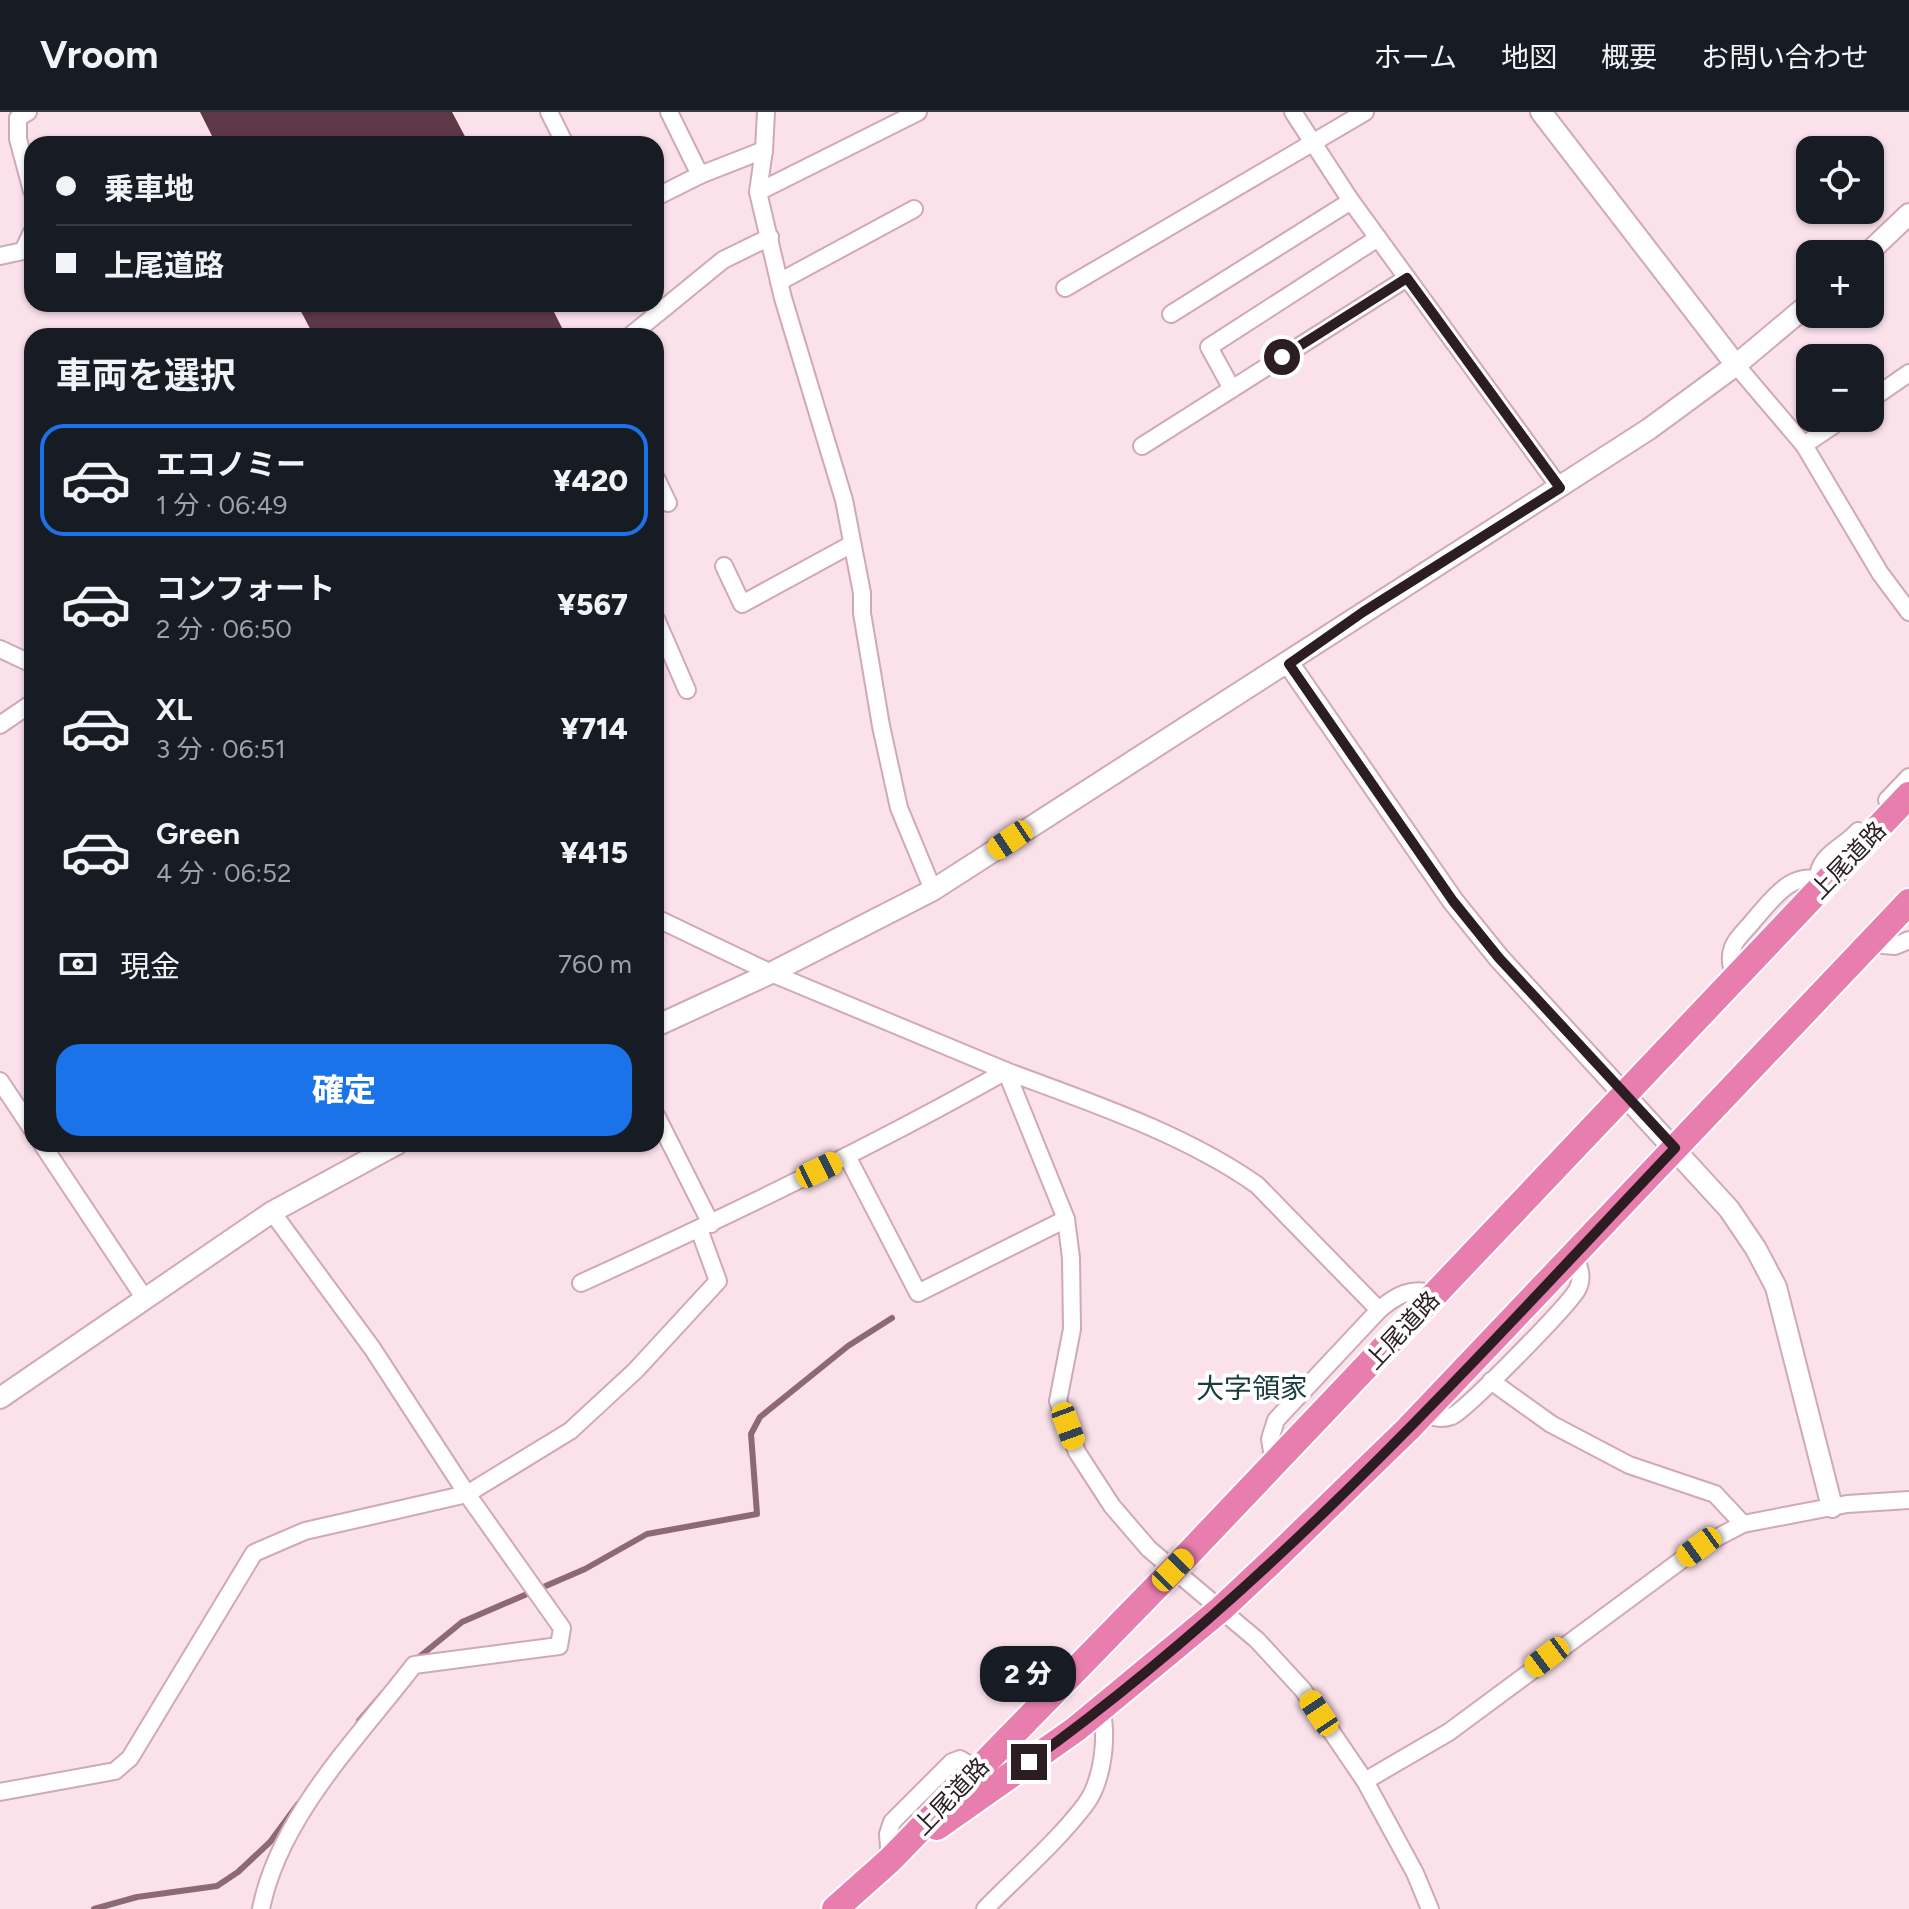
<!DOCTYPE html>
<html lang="ja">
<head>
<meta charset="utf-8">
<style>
  :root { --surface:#171b24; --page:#242831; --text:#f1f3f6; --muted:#9ea1a6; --line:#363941; --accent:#1a73e8 }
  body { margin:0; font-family:Figtree,"Noto Sans JP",sans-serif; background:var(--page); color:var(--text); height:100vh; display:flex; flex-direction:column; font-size:30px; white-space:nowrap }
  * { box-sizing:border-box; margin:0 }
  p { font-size:26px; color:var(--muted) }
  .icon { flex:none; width:44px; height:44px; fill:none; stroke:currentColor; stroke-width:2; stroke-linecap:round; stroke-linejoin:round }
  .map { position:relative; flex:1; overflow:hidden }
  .drawer { position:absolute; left:24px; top:216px; width:640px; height:824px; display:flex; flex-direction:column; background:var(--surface); border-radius:24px; box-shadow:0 2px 6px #0004 }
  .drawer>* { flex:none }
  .hud { position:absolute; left:24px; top:24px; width:640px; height:176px; border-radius:24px; box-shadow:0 2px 6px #0004; display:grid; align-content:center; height:176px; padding:0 32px; background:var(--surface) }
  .controls { position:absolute; left:1796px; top:24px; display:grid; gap:16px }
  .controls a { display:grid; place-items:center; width:88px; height:88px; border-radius:16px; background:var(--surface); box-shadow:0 2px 6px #0004; font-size:40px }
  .end { position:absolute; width:36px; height:36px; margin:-18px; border:10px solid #2b1d22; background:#fff; box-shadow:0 0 0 4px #fff }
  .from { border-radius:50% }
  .bubble { position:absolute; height:56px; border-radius:24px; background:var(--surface); box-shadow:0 2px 6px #0004; font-size:26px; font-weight:800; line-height:56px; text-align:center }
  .car { position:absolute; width:24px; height:48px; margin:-24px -12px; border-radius:10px; box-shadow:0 0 6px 2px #0007; background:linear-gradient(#f5c518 24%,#345 0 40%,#f5c518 0 76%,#345 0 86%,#f5c518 0) }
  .hud b { display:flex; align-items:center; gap:28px; height:76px; font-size:30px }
  .hud b+b { border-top:2px solid var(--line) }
  .hud i { width:20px; height:20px; background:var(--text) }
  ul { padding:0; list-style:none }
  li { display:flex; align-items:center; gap:24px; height:112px; margin:0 16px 12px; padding:0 16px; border:4px solid transparent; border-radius:24px }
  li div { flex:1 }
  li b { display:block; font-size:30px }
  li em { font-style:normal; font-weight:800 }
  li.current { border-color:var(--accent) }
  li>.icon { width:72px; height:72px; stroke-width:1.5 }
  h2 { padding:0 32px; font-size:36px; line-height:96px }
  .pay { display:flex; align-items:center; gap:20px; height:88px; padding:0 32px; font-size:30px }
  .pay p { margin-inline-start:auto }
  .button { display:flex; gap:16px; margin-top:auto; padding:16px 32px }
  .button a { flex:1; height:92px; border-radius:24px; background:var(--accent); color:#fff; font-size:32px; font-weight:800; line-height:92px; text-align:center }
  header { display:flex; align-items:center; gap:48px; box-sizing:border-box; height:112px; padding:0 40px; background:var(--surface); border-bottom:2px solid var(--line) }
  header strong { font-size:38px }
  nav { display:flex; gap:44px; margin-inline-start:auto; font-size:28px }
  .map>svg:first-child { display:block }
</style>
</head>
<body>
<header>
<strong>Vroom</strong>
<nav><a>ホーム</a><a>地図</a><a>概要</a><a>お問い合わせ</a></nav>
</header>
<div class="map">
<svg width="1909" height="1797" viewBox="0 0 1909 1797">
  <rect width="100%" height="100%" fill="#fae1ea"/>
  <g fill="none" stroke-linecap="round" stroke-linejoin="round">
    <g stroke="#8d6976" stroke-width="6">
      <polyline points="413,1550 462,1510 585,1457 647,1422 757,1402 751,1322 760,1305 848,1234 892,1206"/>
      <polyline points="359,1609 383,1581"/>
      <polyline points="94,1797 137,1785 217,1774 238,1760 270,1730 298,1692"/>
    </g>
  </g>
  <g fill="#5f3847">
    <polygon points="200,0 452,0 469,32 216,32"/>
    <polygon points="297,192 550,192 566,224 314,224"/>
  </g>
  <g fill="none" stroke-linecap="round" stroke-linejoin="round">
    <defs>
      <g id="minor">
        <polyline points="28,0 18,6 18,27 32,79"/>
        <polyline points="549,0 565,32"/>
        <polyline points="669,0 700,63"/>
        <polyline points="918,0 758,80 783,186 844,388 862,481 862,501 881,614 899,696 933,778"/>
        <polyline points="1293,0 1351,89 1560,376"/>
        <polyline points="758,80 764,38"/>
        <polyline points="656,85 700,63 764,38 766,0"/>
        <polyline points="0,144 23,139 32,120"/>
        <polyline points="779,170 914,97"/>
        <polyline points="1065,176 1365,0"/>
        <polyline points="1171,202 1351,89"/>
        <polyline points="630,224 723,148 770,125"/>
        <polyline points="1736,253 1804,333 1880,461 1909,500"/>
        <polyline points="1232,277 1209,235 1378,126"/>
        <polyline points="1870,288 1909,261"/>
        <polyline points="1804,333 1844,306"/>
        <polyline points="1142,334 1407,166"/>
        <polyline points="656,366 668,391"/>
        <polyline points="724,454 742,492 852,432"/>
        <polyline points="656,507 687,578"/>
        <polyline points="0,537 32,552"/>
        <polyline points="0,613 32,591"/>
        <polyline points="1887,688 1909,665"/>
        <path d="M1818,767c0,-24 25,-31 40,-48"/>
        <polyline points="656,806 771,861 1006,959 1066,1107 1071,1146 1072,1217 1058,1289 1077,1340 1112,1394 1149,1437 1257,1528 1303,1578 1365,1669 1415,1761 1430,1797"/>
        <polyline points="1871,832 1895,834 1909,828"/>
        <path d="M1736,866c-5,-10 -7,-21 -3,-31 3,-9 14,-18 20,-26 18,-20 41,-55 72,-38"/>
        <polyline points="0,969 32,1017"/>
        <polyline points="656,1003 711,1112"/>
        <polyline points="42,1032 145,1187"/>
        <polyline points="847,1044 918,1181 1066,1107"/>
        <path d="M581,1171c144,-66 287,-134 425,-212 83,31 179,63 251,114l122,125"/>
        <polyline points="1491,1269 1551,1312 1629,1353 1715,1382 1743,1412"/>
        <path d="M1422,1302c11,3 19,6 30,2 15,-7 115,-109 125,-126 7,-12 2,-24 -3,-35"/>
        <path d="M1274,1351l-4,-24 6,-19 103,-110c16,-14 34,-25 56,-15"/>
        <polyline points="1365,1669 1449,1620 1699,1435 1743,1412 1847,1392 1909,1388"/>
        <polyline points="0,1680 115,1659 130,1646 254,1441 305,1419 467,1382 570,1319 636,1258 718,1169 699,1117"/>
        <polyline points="890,1748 888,1722 892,1710 952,1650 960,1647 976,1657"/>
        <path d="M261,1797c18,-92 97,-171 153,-244l145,-19 3,-18 -95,-134 -95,-146 -100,-136"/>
        <path d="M985,1797c33,-34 71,-66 100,-104 18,-24 23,-68 16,-96"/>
      </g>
      <g id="tertiary">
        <polyline points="1541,0 1736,253"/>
        <polyline points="1867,142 1909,102"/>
        <polyline points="1289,552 1453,789 1499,846 1729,1097 1756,1137 1776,1175 1832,1395"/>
        <polyline points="656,914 771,861 933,778 1649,317 1736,253 1810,191"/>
        <polyline points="0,1286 272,1100 397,1032"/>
      </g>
      <g id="trunk">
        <polyline points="937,1715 1076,1617 1221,1497 1270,1451 1408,1317 1909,790"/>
        <polyline points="835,1797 890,1748 1173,1458 1909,683"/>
      </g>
    </defs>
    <use href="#minor" stroke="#d0a9b6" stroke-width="20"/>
    <use href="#tertiary" stroke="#d0a9b6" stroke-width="24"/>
    <use href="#trunk" stroke="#fff" stroke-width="30"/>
    <use href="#minor" stroke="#fff" stroke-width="16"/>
    <use href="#tertiary" stroke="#fff" stroke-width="20"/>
    <use href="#trunk" stroke="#e87eae" stroke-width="26"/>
  </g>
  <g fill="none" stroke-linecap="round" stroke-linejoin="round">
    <path stroke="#2b1d22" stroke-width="10" d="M1029,1650c242,-173 443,-399 646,-614l-176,-190 -46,-57 -164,-237 74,-52 197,-124 -153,-210 -125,79"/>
  </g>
  <g text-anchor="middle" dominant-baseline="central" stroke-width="8" stroke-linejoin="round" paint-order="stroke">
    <g font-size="24" fill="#2b1d22" stroke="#fff">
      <text transform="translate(1848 748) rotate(-46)">上尾道路</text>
      <text transform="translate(1402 1218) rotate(-47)">上尾道路</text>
      <text transform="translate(951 1684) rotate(-46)">上尾道路</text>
    </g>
    <g font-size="28" fill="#1a3c40" stroke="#fff">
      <text x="1252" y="1276">大字領家</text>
    </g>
  </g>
</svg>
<div class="controls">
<a><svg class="icon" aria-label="locate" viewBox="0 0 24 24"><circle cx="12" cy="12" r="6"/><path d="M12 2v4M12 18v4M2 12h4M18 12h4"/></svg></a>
<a>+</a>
<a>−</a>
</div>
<i class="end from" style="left:1282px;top:245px"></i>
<i class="end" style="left:1029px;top:1650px"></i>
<div class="bubble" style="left:980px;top:1534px;width:96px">2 分</div>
<i class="car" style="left:1010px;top:728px;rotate:236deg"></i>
<i class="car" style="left:819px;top:1058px;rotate:64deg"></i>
<i class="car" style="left:1068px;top:1314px;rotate:160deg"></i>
<i class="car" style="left:1699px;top:1435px;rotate:234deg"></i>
<i class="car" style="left:1173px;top:1458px;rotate:44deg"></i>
<i class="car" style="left:1547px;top:1545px;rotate:233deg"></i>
<i class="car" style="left:1319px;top:1601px;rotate:326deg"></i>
<div class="hud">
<b><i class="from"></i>乗車地</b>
<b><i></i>上尾道路</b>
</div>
<section class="drawer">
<h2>車両を選択</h2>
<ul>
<li class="current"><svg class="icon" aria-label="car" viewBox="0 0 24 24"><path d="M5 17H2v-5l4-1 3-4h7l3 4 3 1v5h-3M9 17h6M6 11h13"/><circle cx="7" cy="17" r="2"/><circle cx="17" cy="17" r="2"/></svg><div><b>エコノミー</b><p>1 分 · 06:49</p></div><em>¥420</em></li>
<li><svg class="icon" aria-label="car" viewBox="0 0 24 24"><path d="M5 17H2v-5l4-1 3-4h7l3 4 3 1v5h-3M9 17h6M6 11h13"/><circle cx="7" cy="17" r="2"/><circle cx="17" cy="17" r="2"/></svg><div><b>コンフォート</b><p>2 分 · 06:50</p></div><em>¥567</em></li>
<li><svg class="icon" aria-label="car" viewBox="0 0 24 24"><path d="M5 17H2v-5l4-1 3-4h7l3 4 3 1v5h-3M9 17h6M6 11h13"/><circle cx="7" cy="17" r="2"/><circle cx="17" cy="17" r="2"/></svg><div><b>XL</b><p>3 分 · 06:51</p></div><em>¥714</em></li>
<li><svg class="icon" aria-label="car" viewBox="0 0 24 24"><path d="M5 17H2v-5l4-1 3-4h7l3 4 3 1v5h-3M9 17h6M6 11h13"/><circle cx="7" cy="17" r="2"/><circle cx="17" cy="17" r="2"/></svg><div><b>Green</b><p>4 分 · 06:52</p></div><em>¥415</em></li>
</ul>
<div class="pay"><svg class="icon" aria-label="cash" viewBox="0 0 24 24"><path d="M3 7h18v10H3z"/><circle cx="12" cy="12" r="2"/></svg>現金<p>760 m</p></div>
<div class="button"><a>確定</a></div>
</section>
</div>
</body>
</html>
